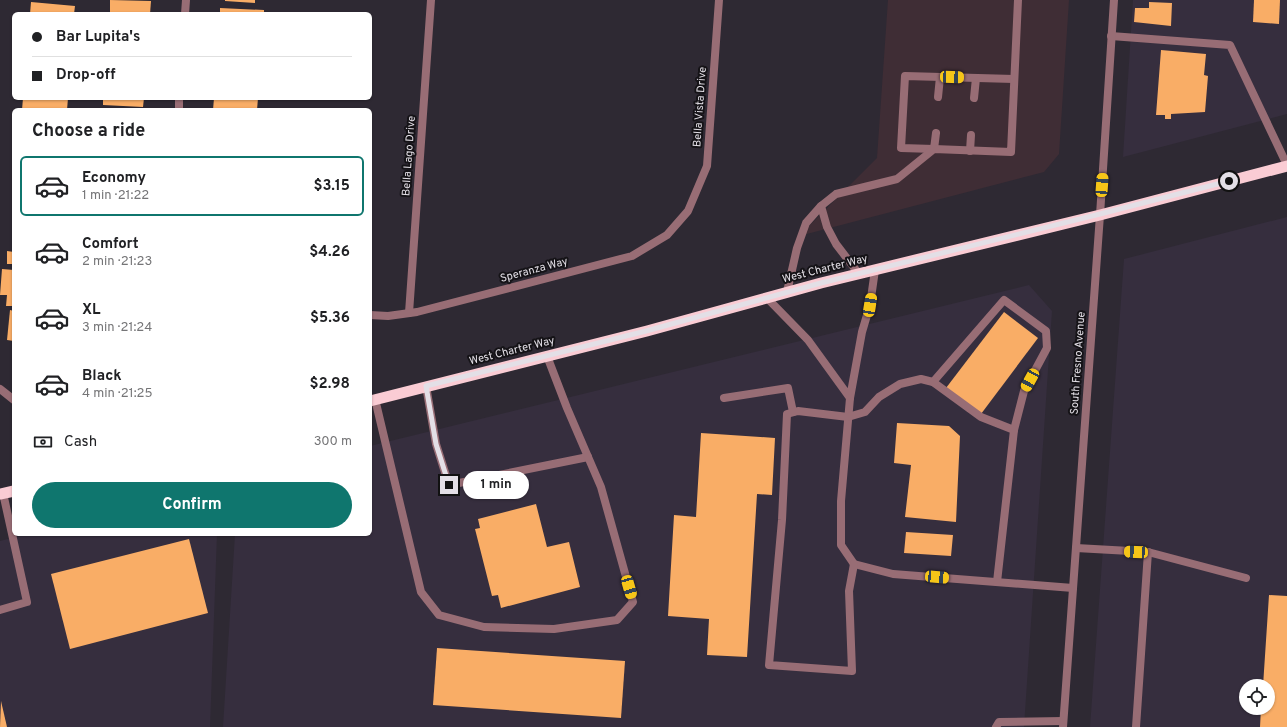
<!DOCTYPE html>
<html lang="en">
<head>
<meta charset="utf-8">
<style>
  :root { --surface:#fff; --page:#f6f6f6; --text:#202124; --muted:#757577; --line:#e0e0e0; --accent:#0f766e }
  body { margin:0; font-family:Overpass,sans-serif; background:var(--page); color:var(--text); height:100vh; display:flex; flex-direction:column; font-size:15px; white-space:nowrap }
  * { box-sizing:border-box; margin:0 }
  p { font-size:13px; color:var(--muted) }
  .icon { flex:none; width:22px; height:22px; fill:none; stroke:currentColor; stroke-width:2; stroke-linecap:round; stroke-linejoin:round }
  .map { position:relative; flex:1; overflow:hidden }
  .side { position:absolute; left:12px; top:108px; width:360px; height:428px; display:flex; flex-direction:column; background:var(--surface); border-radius:6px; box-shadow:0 1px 3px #0004 }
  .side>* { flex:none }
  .top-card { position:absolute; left:12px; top:12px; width:360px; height:88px; border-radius:6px; box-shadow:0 1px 3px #0004; display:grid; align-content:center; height:88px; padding:0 20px; background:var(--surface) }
  .fabs { position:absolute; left:1239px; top:679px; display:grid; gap:8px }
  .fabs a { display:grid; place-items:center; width:36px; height:36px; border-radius:50%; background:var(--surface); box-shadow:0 1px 3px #0004; font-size:20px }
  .end { position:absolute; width:18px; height:18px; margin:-9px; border:5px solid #e3dfe6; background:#111; box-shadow:0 0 0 2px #111 }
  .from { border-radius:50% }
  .bubble { position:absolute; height:28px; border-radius:14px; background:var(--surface); box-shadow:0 1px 3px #0004; font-size:13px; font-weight:700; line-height:28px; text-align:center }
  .car { position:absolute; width:12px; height:24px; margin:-12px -6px; border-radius:5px; box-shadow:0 0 3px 1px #0007; background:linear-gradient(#f5c518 24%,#345 0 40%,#f5c518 0 76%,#345 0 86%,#f5c518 0) }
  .top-card b { display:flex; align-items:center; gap:14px; height:38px; font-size:15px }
  .top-card b+b { border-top:1px solid var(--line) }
  .top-card i { width:10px; height:10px; background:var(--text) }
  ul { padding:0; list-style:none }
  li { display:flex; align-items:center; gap:12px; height:60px; margin:0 8px 6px; padding:0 12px; border:2px solid transparent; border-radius:6px }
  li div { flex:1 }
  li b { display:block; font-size:15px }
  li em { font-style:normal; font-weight:700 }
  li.active { border-color:var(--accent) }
  li>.icon { width:36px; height:36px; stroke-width:1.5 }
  h2 { padding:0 20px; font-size:18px; line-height:48px }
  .pay { display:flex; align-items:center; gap:10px; height:44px; padding:0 20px; font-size:15px }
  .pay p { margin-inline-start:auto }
  .button { display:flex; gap:8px; margin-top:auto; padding:8px 20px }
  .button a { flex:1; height:46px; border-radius:24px; background:var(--accent); color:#fff; font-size:16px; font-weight:700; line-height:46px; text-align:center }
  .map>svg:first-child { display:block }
</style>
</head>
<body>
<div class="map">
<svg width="1287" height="727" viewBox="0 0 1287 727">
  <rect width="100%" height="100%" fill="#2e2933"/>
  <polygon fill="#3f2d35" points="888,0 1069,0 1059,154 1044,172 799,236 877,158"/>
  <g fill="#362e3e" fill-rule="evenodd">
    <polygon points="1133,0 1287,0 1287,114 1123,157"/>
    <path d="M1287,217v510h-197l34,-468zM1246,686h22v22h-22z"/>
    <polygon points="1029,285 1052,311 1024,727 223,727 235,534 370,534 370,446"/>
    <polygon points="27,534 217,534 210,727 0,727 0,541"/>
  </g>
  <g fill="#f9ad66">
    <polygon points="110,0 151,1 150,14 110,14"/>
    <polygon points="225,0 255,0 255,3 225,1"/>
    <polygon points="1254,0 1280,0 1279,24 1253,22"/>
    <polygon points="31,2 75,6 74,14 30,14"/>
    <polygon points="1149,2 1172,3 1171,26 1134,22 1135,8 1149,8"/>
    <polygon points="220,8 264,10 264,14 220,14"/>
    <polygon points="1161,50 1206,54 1204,75 1208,76 1205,112 1171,114 1171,119 1165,119 1165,115 1156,115"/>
    <polygon points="23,98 68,98 67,110 22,110"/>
    <polygon points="103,98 144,98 143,107 103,105"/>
    <polygon points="214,98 258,98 257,110 213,110"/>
    <polygon points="7,251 14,252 14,264 7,264"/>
    <polygon points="2,269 14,270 14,306 6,306 7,295 0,295"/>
    <polygon points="10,310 14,311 14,341 7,340"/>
    <polygon points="1004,312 1038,338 981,414 946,388"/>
    <polygon points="897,423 949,426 960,436 956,522 905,517 911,465 894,463"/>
    <polygon points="701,433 775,438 772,495 757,494 747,657 707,655 709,619 668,616 674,515 696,517"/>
    <polygon points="536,504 547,547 569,542 580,587 501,608 498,595 492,596 475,529 480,528 478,519"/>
    <polygon points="906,532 953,535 951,556 904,553"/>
    <polygon points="189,539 208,613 70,649 51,574"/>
    <polygon points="1269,595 1287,596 1287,727 1260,727 1261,708 1268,708 1268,686 1263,686"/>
    <polygon points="437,648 625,661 621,718 433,705"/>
    <polygon points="1,701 7,727 0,727"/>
  </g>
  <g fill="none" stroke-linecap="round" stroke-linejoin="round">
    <g stroke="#986d75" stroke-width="8">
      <polyline points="1111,36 1230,45 1287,165"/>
      <polyline points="938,97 940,77"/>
      <polyline points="974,98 976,78"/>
      <polyline points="936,133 934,149 901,148 905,76 1014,79"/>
      <polyline points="970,151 971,135"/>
      <polyline points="821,206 836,194 897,179 934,149 1011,152 1018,0"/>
      <polyline points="787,292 797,248 806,223 821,206 827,227 836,244 859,274"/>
      <polyline points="767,298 808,340 850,398 862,332 870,305 875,270"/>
      <polyline points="933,382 1004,300 1046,331 1047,348 1024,391 1014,430"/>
      <polyline points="426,386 436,444 449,485 588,457"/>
      <polyline points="724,398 788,388 793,412"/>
      <polyline points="850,398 841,501 841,545 854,564 893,574 1073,588"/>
      <polyline points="375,399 421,592 439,615 484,627 554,629 617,620 633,602 601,487 567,408 547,356"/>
      <polyline points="1076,548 1148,552 1246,578"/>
      <polyline points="854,564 849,591 852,671 769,665 782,520 787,414 798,411 848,417 865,412 879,397 900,384 921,379 933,382 981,417 1014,430 997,582"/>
      <polyline points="0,610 27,602 3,493"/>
      <polyline points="996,727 999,722 1063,721"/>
      <polyline points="1136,727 1148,552"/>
    </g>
    <g stroke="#986d75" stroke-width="8">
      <polyline points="185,14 186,0"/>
      <polyline points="179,110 179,98"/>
      <polyline points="409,313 431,0"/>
      <polyline points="370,315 388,316 417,312 632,256 667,235 688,211 707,166 719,0"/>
      <polyline points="0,389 14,400"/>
    </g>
    <polyline stroke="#986d75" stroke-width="8" points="1063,727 1100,215 1114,0"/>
    <g stroke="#faccd4" stroke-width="11">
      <polyline points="370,401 647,331 821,283 1100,215 1287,166"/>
      <polyline points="0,494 14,491"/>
    </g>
  </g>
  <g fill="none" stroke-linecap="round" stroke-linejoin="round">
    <polyline stroke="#e3dfe6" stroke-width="5" points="449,485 436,444 426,386 646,331 821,283 1100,214 1229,181"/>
  </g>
  <g text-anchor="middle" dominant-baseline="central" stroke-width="4" stroke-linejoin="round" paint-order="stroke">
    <g font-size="11" fill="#e3dfe6" stroke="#151317">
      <text transform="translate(700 107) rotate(-86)">Bella Vista Drive</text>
      <text transform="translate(409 156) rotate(-86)">Bella Lago Drive</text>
      <text transform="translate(825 269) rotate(-14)">West Charter Way</text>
      <text transform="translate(534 270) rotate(-15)">Speranza Way</text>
      <text transform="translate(512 351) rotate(-14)">West Charter Way</text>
      <text transform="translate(1078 363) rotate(-86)">South Fresno Avenue</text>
    </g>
  </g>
</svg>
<div class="fabs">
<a><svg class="icon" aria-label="locate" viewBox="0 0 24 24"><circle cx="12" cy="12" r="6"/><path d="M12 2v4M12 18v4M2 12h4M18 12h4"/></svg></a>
</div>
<i class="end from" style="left:1229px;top:181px"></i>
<i class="end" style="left:449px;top:485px"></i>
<div class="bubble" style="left:463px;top:471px;width:66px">1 min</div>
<i class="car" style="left:952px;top:77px;rotate:92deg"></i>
<i class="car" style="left:1102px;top:185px;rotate:4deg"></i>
<i class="car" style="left:870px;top:305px;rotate:9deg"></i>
<i class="car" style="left:1030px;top:380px;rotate:209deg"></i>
<i class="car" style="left:1136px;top:552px;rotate:273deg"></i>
<i class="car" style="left:937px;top:577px;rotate:95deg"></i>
<i class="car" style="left:629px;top:587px;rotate:164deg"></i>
<div class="top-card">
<b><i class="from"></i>Bar Lupita's</b>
<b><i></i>Drop-off</b>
</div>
<section class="side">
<h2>Choose a ride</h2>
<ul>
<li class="active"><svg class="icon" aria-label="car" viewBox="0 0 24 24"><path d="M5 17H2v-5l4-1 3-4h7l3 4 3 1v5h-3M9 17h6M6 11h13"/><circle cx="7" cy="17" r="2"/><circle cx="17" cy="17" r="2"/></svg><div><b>Economy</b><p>1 min · 21:22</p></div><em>$3.15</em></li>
<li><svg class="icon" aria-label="car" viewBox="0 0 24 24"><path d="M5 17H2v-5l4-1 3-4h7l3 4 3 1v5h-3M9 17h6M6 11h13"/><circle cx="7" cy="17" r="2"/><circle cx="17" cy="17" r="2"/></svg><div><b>Comfort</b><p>2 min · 21:23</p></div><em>$4.26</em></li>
<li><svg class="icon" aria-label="car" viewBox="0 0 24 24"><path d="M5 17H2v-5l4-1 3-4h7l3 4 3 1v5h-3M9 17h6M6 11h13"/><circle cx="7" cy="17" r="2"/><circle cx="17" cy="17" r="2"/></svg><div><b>XL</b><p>3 min · 21:24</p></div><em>$5.36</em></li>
<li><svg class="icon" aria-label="car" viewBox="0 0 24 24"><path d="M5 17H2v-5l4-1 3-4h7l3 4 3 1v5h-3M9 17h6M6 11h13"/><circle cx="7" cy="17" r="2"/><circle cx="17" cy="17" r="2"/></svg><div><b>Black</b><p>4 min · 21:25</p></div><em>$2.98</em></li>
</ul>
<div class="pay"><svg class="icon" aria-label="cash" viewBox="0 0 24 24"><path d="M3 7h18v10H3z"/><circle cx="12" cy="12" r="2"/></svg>Cash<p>300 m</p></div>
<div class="button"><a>Confirm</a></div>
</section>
</div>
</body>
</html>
